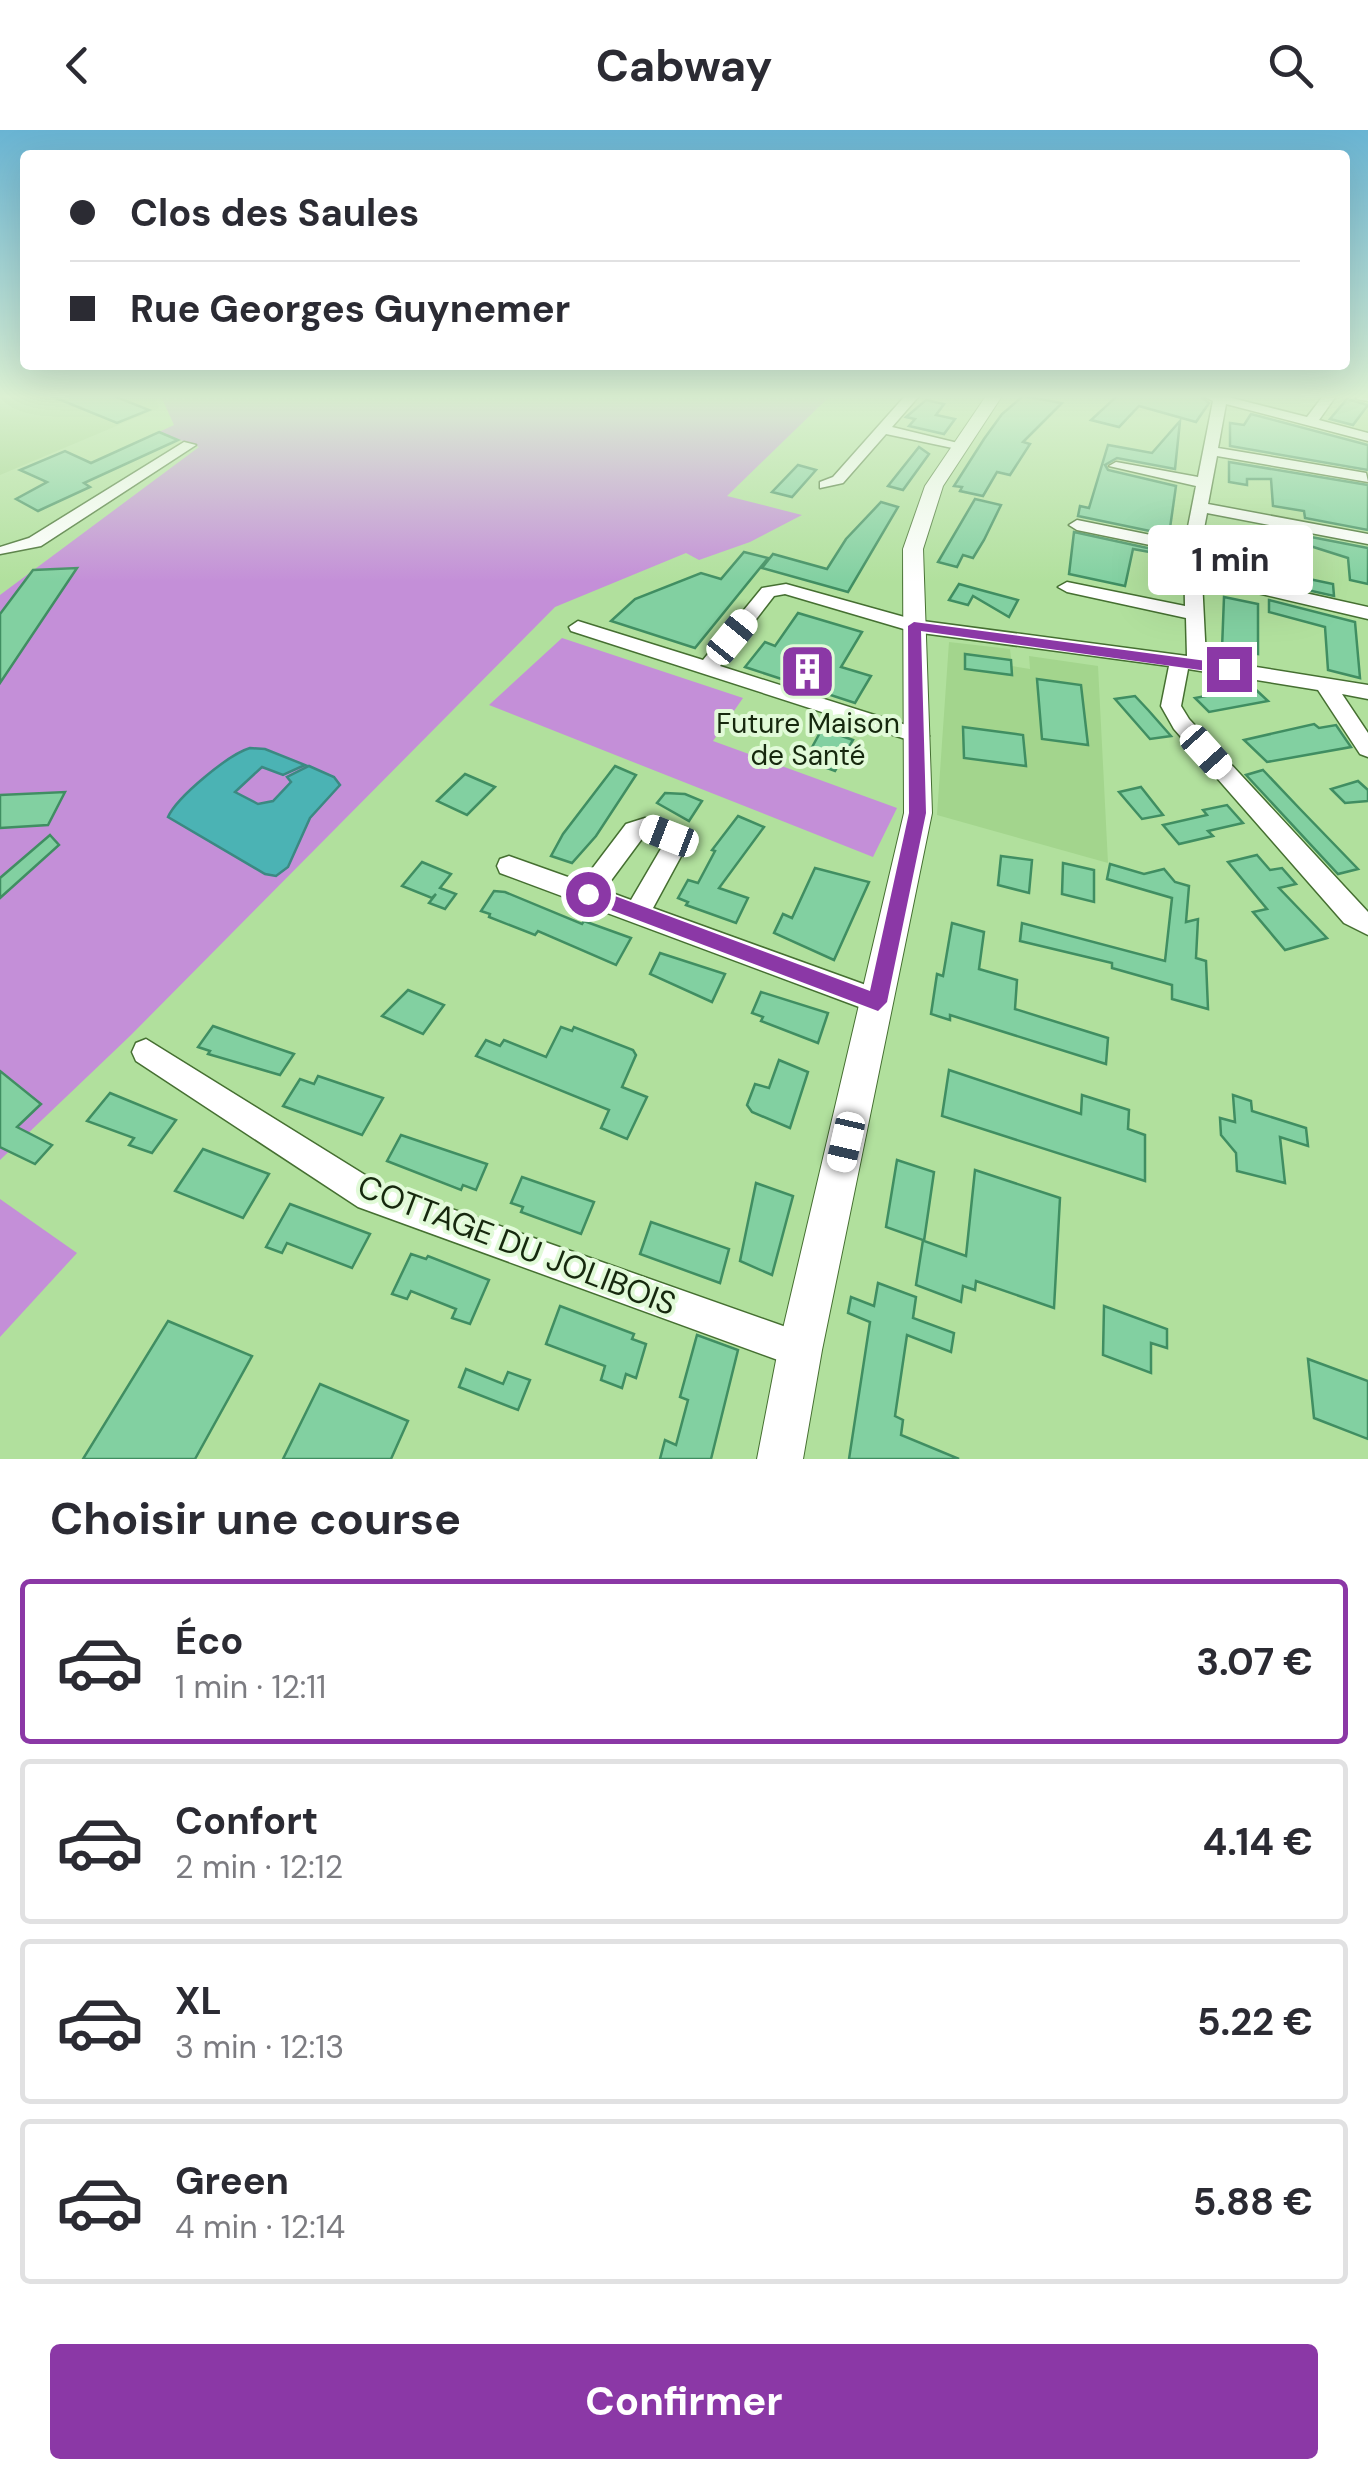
<!DOCTYPE html>
<html lang="fr">
<head>
<meta charset="utf-8">
<style>
  :root { --surface:#fff; --page:#f7f7f7; --text:#2b2b33; --muted:#7c7c81; --line:#e1e1e2; --accent:#8b38a6 }
  body { margin:0; font-family:"DM Sans",sans-serif; background:var(--page); color:var(--text); height:100vh; display:flex; flex-direction:column; font-size:38px; white-space:nowrap }
  * { box-sizing:border-box; margin:0 }
  p { font-size:32px; color:var(--muted) }
  .icon { flex:none; width:55px; height:55px; fill:none; stroke:currentColor; stroke-width:2; stroke-linecap:round; stroke-linejoin:round }
  .map { position:relative; height:1329px; overflow:hidden }
  .sheet { display:flex; flex-direction:column; background:var(--surface); flex:1 }
  .sheet>* { flex:none }
  .top-card { position:absolute; left:20px; top:20px; width:1330px; height:220px; border-radius:10px; box-shadow:0 10px 40px #0002; display:grid; align-content:center; height:220px; padding:0 50px; background:var(--surface) }
  .end { position:absolute; width:45px; height:45px; margin:-22px; border:12px solid #8b38a6; background:#fff; box-shadow:0 0 0 5px #fff }
  .from { border-radius:50% }
  .bubble { position:absolute; height:70px; border-radius:10px; background:var(--surface); box-shadow:0 10px 40px #0002; font-size:32px; font-weight:700; line-height:70px; text-align:center }
  .car { position:absolute; width:30px; height:60px; margin:-30px -15px; border-radius:12px; box-shadow:0 0 8px 2px #0007; background:linear-gradient(#fff 24%,#345 0 40%,#fff 0 76%,#345 0 86%,#fff 0) }
  .top-card b { display:flex; align-items:center; gap:35px; height:95px; font-size:38px }
  .top-card b+b { border-top:2px solid var(--line) }
  .top-card i { width:25px; height:25px; background:var(--text) }
  ul { padding:0; list-style:none }
  li { display:flex; align-items:center; gap:30px; height:165px; margin:0 20px 15px; padding:0 30px; border:5px solid var(--line); border-radius:10px }
  li div { flex:1 }
  li b { display:block; font-size:38px }
  li em { font-style:normal; font-weight:700 }
  li.current { border-color:var(--accent) }
  li>.icon { width:90px; height:90px; stroke-width:1.5 }
  h2 { padding:0 50px; font-size:45px; line-height:120px }
  .button { display:flex; gap:20px; margin-top:auto; padding:20px 50px }
  .button a { flex:1; height:115px; border-radius:10px; background:var(--accent); color:#fff; font-size:40px; font-weight:700; line-height:115px; text-align:center }
  header { display:flex; justify-content:space-between; align-items:center; height:130px; padding:0 50px; background:var(--surface); font-size:45px; font-weight:700 }
  .map>svg:first-child { display:block }
</style>
</head>
<body>
<header><svg class="icon" aria-label="back" viewBox="0 0 24 24"><path d="M15 5l-7 7 7 7"/></svg>Cabway<svg class="icon" aria-label="search" viewBox="0 0 24 24"><circle cx="10" cy="10" r="6"/><path d="M15 15l6 6"/></svg></header>
<div class="map">
<svg width="1368" height="1329" viewBox="0 0 1368 1329">
  <rect width="100%" height="100%" fill="#b1e09d"/>
  <g fill="#a3d58d">
    <polygon points="0,266 155,266 159,278 0,345"/>
    <polygon points="949,512 1010,519 1012,536 1030,539 1029,526 1098,536 1108,733 937,685"/>
  </g>
  <g fill="#c48fd8">
    <polygon points="161,266 830,266 727,366 802,385 750,412 699,430 686,423 555,477 131,905 0,1030 0,465 199,317 159,302 174,295"/>
    <polygon points="562,508 743,568 713,611 897,678 873,727 489,575"/>
    <polygon points="0,1069 77,1123 0,1207"/>
  </g>
  <path fill="#4bb3b4" stroke="#3b8982" stroke-width="2.5" d="M250,618l15,1 40,16 -22,10 -21,-8 -27,25 23,12 15,-3 18,-19 -4,-5 22,-11 25,11 6,8 -30,33 -22,49 -12,9 -11,-2 -97,-57c9,-20 61,-63 82,-69z"/>
  <g fill="#82d0a1" stroke="#408e62" stroke-width="2.5">
    <polygon points="51,266 114,266 149,280 117,293"/>
    <polygon points="1023,266 1062,273 1023,312 1030,314 1010,345 997,342 983,366 960,361 962,357 954,356 984,309 1002,284"/>
    <polygon points="1117,266 1200,266 1209,273 1196,292 1139,276 1119,297 1091,290"/>
    <polygon points="1347,269 1368,275 1353,295 1330,289"/>
    <polygon points="926,270 944,274 936,285 955,289 944,304 909,296 915,289 906,287"/>
    <polygon points="1251,284 1368,315 1368,340 1230,316 1230,293 1244,295"/>
    <polygon points="1180,291 1175,339 1117,328 1105,335 1108,340 1176,356 1169,405 1078,386 1080,376 1089,378 1108,315 1152,323"/>
    <polygon points="159,302 178,310 84,353 90,357 38,381 16,369 47,352 20,340 65,321 91,333"/>
    <polygon points="919,317 929,324 903,360 888,356"/>
    <polygon points="1229,332 1368,355 1368,400 1305,388 1304,381 1273,376 1271,349 1247,349 1247,355 1229,352"/>
    <polygon points="798,335 816,340 792,367 772,362"/>
    <polygon points="975,369 1001,375 984,410 973,428 963,425 957,437 938,432"/>
    <polygon points="881,372 898,377 848,462 762,438 773,424 827,439 846,409"/>
    <polygon points="1225,399 1247,403 1247,442 1224,437"/>
    <polygon points="1074,402 1166,422 1166,425 1133,419 1125,456 1069,444"/>
    <polygon points="1306,406 1368,418 1368,454 1350,450 1348,428 1307,415"/>
    <polygon points="744,422 768,428 695,518 611,491 635,469 701,443 721,449"/>
    <polygon points="77,438 0,553 0,484 33,440"/>
    <polygon points="1276,442 1333,454 1334,466 1276,453"/>
    <polygon points="959,454 977,459 1018,470 1009,487 973,466 968,475 949,470"/>
    <polygon points="1224,467 1258,474 1258,524 1222,519"/>
    <polygon points="1269,470 1355,492 1360,548 1328,540 1325,497 1269,482"/>
    <polygon points="798,483 862,502 841,537 871,546 855,573 745,537 765,512 775,516"/>
    <polygon points="965,524 1011,530 1012,545 965,539"/>
    <polygon points="1037,549 1081,555 1088,615 1042,609"/>
    <polygon points="1253,557 1268,571 1209,582 1195,568"/>
    <polygon points="1135,566 1149,581 1171,606 1150,609 1115,569"/>
    <polygon points="1314,594 1319,598 1336,595 1351,617 1267,632 1244,610"/>
    <polygon points="963,597 1023,605 1026,636 964,628"/>
    <polygon points="822,599 853,610 835,641 805,630"/>
    <polygon points="615,636 636,645 596,706 572,733 551,726 563,704"/>
    <polygon points="1263,640 1300,679 1358,739 1338,744 1246,645"/>
    <polygon points="465,644 495,657 467,685 437,671"/>
    <polygon points="1358,651 1368,660 1368,671 1345,673 1331,659"/>
    <polygon points="1141,657 1163,685 1142,689 1119,662"/>
    <polygon points="65,662 48,695 0,698 0,665"/>
    <polygon points="665,663 685,664 702,671 689,691 657,673"/>
    <polygon points="1227,675 1243,693 1208,701 1213,706 1179,714 1163,695 1207,685 1203,680"/>
    <polygon points="738,686 764,697 719,758 748,768 736,793 686,775 688,772 678,768 688,750 698,753 715,721 712,720"/>
    <polygon points="50,705 59,715 0,768 0,748"/>
    <polygon points="1257,725 1270,740 1282,738 1296,754 1279,758 1327,808 1285,820 1253,782 1267,779 1228,732"/>
    <polygon points="1001,726 1032,730 1029,763 998,755"/>
    <polygon points="422,732 451,744 440,758 456,764 445,779 429,773 436,764 432,768 402,756"/>
    <polygon points="1063,733 1094,740 1094,772 1062,764"/>
    <polygon points="1110,734 1144,744 1164,739 1175,752 1189,756 1186,792 1198,789 1196,828 1206,831 1208,879 1172,869 1172,855 1112,838 1112,833 1020,811 1022,793 1165,831 1172,768 1107,749"/>
    <polygon points="815,738 869,752 834,830 774,803 783,784 792,788"/>
    <polygon points="494,761 505,762 582,794 584,791 631,808 616,835 538,801 535,805 489,787 490,784 481,781"/>
    <polygon points="952,793 984,802 979,839 1017,850 1015,879 1108,908 1106,934 950,885 950,890 931,884 937,844 943,846"/>
    <polygon points="660,823 725,844 712,872 650,844"/>
    <polygon points="408,860 444,875 423,904 382,886"/>
    <polygon points="761,862 828,883 818,913 761,891 763,887 752,883"/>
    <polygon points="213,896 247,908 294,924 280,945 208,924 210,921 198,917"/>
    <polygon points="561,897 572,901 574,897 633,920 636,925 622,957 647,967 627,1009 601,998 609,980 476,926 486,910 500,916 504,910 546,927"/>
    <polygon points="779,930 808,942 790,998 752,982 747,975 755,954 769,958"/>
    <polygon points="949,940 1081,984 1082,965 1129,980 1128,999 1145,1005 1145,1051 942,986"/>
    <polygon points="0,941 41,974 17,997 52,1015 35,1034 0,1017"/>
    <polygon points="318,946 383,968 362,1005 283,976 300,949 314,954"/>
    <polygon points="110,963 176,990 152,1023 129,1015 134,1008 87,991"/>
    <polygon points="1233,965 1251,971 1252,981 1306,998 1308,1016 1280,1007 1285,1053 1237,1041 1236,1023 1221,1005 1220,988 1235,992"/>
    <polygon points="401,1005 487,1034 476,1060 463,1055 461,1060 387,1031"/>
    <polygon points="203,1019 269,1044 243,1088 175,1061"/>
    <polygon points="897,1030 934,1042 924,1111 966,1126 975,1040 1060,1068 1054,1178 976,1151 975,1160 963,1156 961,1172 916,1155 923,1110 886,1097"/>
    <polygon points="522,1047 594,1072 581,1104 521,1082 523,1077 511,1073"/>
    <polygon points="756,1053 793,1066 772,1145 740,1131"/>
    <polygon points="290,1074 370,1104 352,1138 287,1113 282,1123 266,1117"/>
    <polygon points="651,1092 729,1119 720,1153 640,1124"/>
    <polygon points="411,1124 426,1129 428,1126 489,1150 470,1194 452,1188 456,1179 411,1161 407,1169 392,1164"/>
    <polygon points="878,1153 916,1167 913,1188 954,1203 951,1222 907,1205 895,1286 903,1290 901,1305 959,1329 849,1329 870,1192 848,1183 851,1167 874,1176"/>
    <polygon points="560,1176 634,1204 632,1209 646,1214 636,1248 626,1244 622,1258 601,1250 605,1236 546,1214"/>
    <polygon points="1104,1176 1167,1199 1167,1218 1151,1213 1151,1243 1103,1225"/>
    <polygon points="168,1191 252,1226 195,1329 83,1329"/>
    <polygon points="697,1205 738,1220 711,1329 660,1329 665,1310 676,1315 688,1270 680,1267"/>
    <polygon points="1308,1229 1368,1251 1368,1309 1314,1288"/>
    <polygon points="466,1239 503,1254 508,1242 530,1250 518,1280 459,1257"/>
    <polygon points="320,1254 408,1291 391,1329 283,1329"/>
  </g>
  <g fill="none" stroke-linecap="round" stroke-linejoin="round">
    <defs>
      <g id="minor">
        <polygon points="905,266 919,266 892,297 962,314 962,320 886,304 843,353 820,358 820,352 833,347"/>
        <polygon points="1203,266 1224,266 1307,287 1323,266 1336,266 1319,290 1368,303 1368,311 1226,274 1218,318 1366,343 1368,352 1217,326 1208,374 1368,404 1368,414 1207,383 1200,419 1202,440 1368,477 1368,489 1202,450 1206,529 1368,555 1368,569 1342,564 1368,603 1368,627 1360,624 1318,560 1188,539 1181,576 1189,589 1368,782 1368,805 1344,793 1174,599 1161,576 1169,536 914,502 785,464 774,466 720,536 925,601 929,606 918,613 571,501 569,497 578,491 703,530 762,458 786,454 915,490 1187,526 1186,488 1067,462 1058,457 1067,452 1185,476 1184,422 1077,400 1069,395 1077,390 1185,412 1196,356 1109,336 1116,332 1198,347 1213,271"/>
        <polygon points="1355,266 1368,266 1368,271 1357,269"/>
        <polygon points="184,312 196,315 41,416 0,424 0,417 29,408"/>
        <path d="M645,688l32,13 9,16 -33,61 235,85 4,9 -4,9 -10,3 -378,-141 -3,-7 3,-7 9,-3 73,26 44,-58zM644,706l18,11 -31,53 -27,-10z"/>
        <polygon points="146,909 378,1053 800,1202 813,1207 818,1220 813,1233 800,1238 358,1077 136,931 132,922 136,913"/>
      </g>
      <polygon id="major" points="986,266 1002,266 943,356 923,419 932,683 822,1220 803,1329 757,1329 778,1220 904,683 903,419 925,356"/>
    </defs>
    <use href="#minor" stroke="#456f31" stroke-width="3"/>
    <use href="#major" stroke="#456f31" stroke-width="2"/>
    <use href="#minor" fill="#fff" fill-rule="evenodd"/>
    <use href="#major" fill="#fff" fill-rule="evenodd"/>
  </g>
  <linearGradient id="sky" x2="0" y2="1"><stop stop-color="#69b4d3"/><stop offset="0.59" stop-color="#dcf1d3"/><stop offset="1" stop-color="#dcf1d3" stop-opacity="0"/></linearGradient>
  <rect width="1368" height="452" fill="url(#sky)"/>
  <polygon fill="#8b38a6" points="914,492 1229,534 1236,539 1229,544 921,501 926,683 887,872 878,881 582,769 582,758 588,756 870,861 909,683 908,496"/>
  <defs>
    <symbol id="building-square" viewBox="-11 -11 22 22"><rect x="-9" y="-9" width="18" height="18" rx="4" fill="#8b38a6" stroke="#e1fad8"/><path d="M-4-6H4V6H1V3H-1V6H-4ZM-2.5-4.3h1.7v1.8h-1.7ZM.8-4.3h1.7v1.8H.8ZM-2.5-1h1.7V.8h-1.7ZM.8-1h1.7V.8H.8Z" fill="#fff"/></symbol>
  </defs>
  <g fill-rule="evenodd">
    <use href="#building-square" x="776" y="510" width="63" height="63"/>
  </g>
  <g text-anchor="middle" dominant-baseline="central" stroke-width="8" stroke-linejoin="round" paint-order="stroke">
    <g font-size="28" fill="#16280e" stroke="#e1fad8">
      <text x="808" y="593">Future Maison<tspan x="808" dy="32">de Santé</tspan></text>
    </g>
    <g font-size="32" fill="#16280e" stroke="#e1fad8">
      <text transform="translate(517 1115) rotate(21)">COTTAGE DU JOLIBOIS</text>
    </g>
  </g>
</svg>
<i class="end from" style="left:588px;top:764px"></i>
<i class="end" style="left:1229px;top:539px"></i>
<div class="bubble" style="left:1148px;top:395px;width:165px">1 min</div>
<i class="car" style="left:732px;top:507px;rotate:39deg"></i>
<i class="car" style="left:1206px;top:622px;rotate:138deg"></i>
<i class="car" style="left:669px;top:706px;rotate:291deg"></i>
<i class="car" style="left:846px;top:1012px;rotate:193deg"></i>
<div class="top-card">
<b><i class="from"></i>Clos des Saules</b>
<b><i></i>Rue Georges Guynemer</b>
</div>
</div>
<section class="sheet">
<h2>Choisir une course</h2>
<ul>
<li class="current"><svg class="icon" aria-label="car" viewBox="0 0 24 24"><path d="M5 17H2v-5l4-1 3-4h7l3 4 3 1v5h-3M9 17h6M6 11h13"/><circle cx="7" cy="17" r="2"/><circle cx="17" cy="17" r="2"/></svg><div><b>Éco</b><p>1 min · 12:11</p></div><em>3.07 €</em></li>
<li><svg class="icon" aria-label="car" viewBox="0 0 24 24"><path d="M5 17H2v-5l4-1 3-4h7l3 4 3 1v5h-3M9 17h6M6 11h13"/><circle cx="7" cy="17" r="2"/><circle cx="17" cy="17" r="2"/></svg><div><b>Confort</b><p>2 min · 12:12</p></div><em>4.14 €</em></li>
<li><svg class="icon" aria-label="car" viewBox="0 0 24 24"><path d="M5 17H2v-5l4-1 3-4h7l3 4 3 1v5h-3M9 17h6M6 11h13"/><circle cx="7" cy="17" r="2"/><circle cx="17" cy="17" r="2"/></svg><div><b>XL</b><p>3 min · 12:13</p></div><em>5.22 €</em></li>
<li><svg class="icon" aria-label="car" viewBox="0 0 24 24"><path d="M5 17H2v-5l4-1 3-4h7l3 4 3 1v5h-3M9 17h6M6 11h13"/><circle cx="7" cy="17" r="2"/><circle cx="17" cy="17" r="2"/></svg><div><b>Green</b><p>4 min · 12:14</p></div><em>5.88 €</em></li>
</ul>
<div class="button"><a>Confirmer</a></div>
</section>
</body>
</html>
